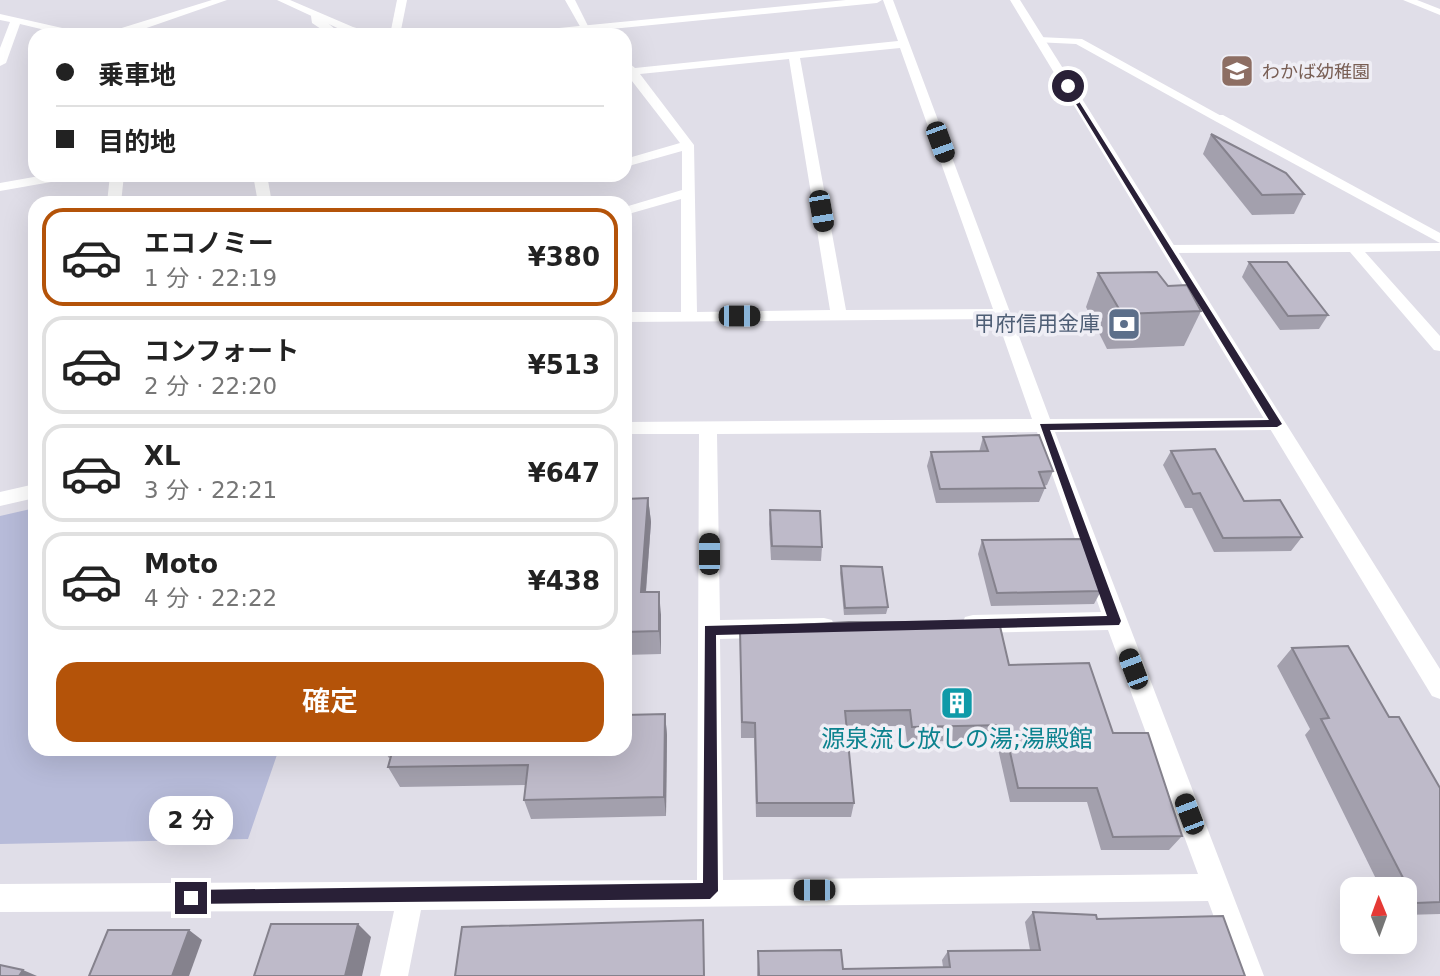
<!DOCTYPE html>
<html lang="ja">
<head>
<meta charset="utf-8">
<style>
  :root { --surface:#fff; --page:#f6f6f6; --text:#222; --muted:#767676; --line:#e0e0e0; --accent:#b45309 }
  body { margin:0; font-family:"DejaVu Sans","Noto Sans JP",sans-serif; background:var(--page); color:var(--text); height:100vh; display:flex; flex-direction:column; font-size:26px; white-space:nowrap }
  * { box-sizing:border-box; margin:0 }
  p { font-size:23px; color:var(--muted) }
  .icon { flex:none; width:38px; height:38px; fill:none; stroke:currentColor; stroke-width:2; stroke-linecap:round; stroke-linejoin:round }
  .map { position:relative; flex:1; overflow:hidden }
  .sheet { position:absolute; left:28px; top:196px; width:604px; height:560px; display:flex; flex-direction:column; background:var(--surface); border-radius:21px; box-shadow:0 7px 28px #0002 }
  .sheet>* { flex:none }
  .hud { position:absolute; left:28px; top:28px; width:604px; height:154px; border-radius:21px; box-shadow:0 7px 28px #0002; display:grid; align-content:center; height:154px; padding:0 28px; background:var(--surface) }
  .needle { width:46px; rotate:359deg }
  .controls { position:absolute; left:1340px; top:877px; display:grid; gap:14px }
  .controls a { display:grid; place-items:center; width:77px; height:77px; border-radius:14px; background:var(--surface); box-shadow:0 7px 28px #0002; font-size:35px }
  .end { position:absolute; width:32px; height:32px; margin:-16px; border:9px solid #292037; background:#fff; box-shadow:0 0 0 4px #fff }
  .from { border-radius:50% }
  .bubble { position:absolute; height:49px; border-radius:21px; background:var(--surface); box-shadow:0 7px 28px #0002; font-size:23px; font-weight:600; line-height:49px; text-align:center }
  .car { position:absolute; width:21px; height:42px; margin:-21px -10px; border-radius:9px; box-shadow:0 0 5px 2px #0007; background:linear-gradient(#222 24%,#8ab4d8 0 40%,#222 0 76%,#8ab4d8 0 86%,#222 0) }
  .hud b { display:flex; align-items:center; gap:24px; height:66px; font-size:26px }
  .hud b+b { border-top:2px solid var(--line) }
  .hud i { width:18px; height:18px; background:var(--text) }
  ul { padding:12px 0 0; list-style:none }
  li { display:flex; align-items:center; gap:21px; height:98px; margin:0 14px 10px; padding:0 14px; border:4px solid var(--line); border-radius:21px }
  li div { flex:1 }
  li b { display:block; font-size:26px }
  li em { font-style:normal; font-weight:600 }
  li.selected { border-color:var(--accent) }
  li>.icon { width:63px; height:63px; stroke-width:1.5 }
  .action { display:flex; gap:14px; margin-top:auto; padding:14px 28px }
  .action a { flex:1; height:80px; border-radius:21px; background:var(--accent); color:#fff; font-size:28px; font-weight:600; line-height:80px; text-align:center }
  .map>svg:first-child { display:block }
</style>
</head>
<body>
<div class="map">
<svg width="1440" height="976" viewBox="0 0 1440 976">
  <rect width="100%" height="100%" fill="#e0dee8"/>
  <polygon fill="#b7bbd9" points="35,508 35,749 279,749 248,839 0,844 0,516"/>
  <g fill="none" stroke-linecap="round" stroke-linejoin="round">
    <g fill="#fff" fill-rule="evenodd">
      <polygon points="212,0 227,0 135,32 99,35"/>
      <polygon points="397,0 407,0 400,35 390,35"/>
      <polygon points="565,0 575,0 590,30 582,30"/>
      <path d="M883,0h10l157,419 227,-1 9,6 -9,6 -222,2 209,544h-28l-28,-75 -787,9 -13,66h-28l14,-65 -394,1v-28l697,-4 2,-446h-74v-12l407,-3 -35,-100 -372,3v-10h56v-113l-56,16v-8l57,-17v-39l-57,16v-8l55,-16 -55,-71v-12l10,8 263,-27zM900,48l93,261 -147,1 -46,-252zM789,59l41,251 -133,2 -3,-167 -54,-71zM1037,432l64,180 -128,3 -8,2 -3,7 3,7 8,2 135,-3 90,244 -475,6 -3,-241 104,-3 8,-2 3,-7 -3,-7 -8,-2 -104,2 -3,-186z"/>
      <polygon points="1403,0 1417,0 1440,9 1440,15"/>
      <polygon points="316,13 342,35 330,35 312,23 311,16"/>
      <polygon points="0,14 80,32 85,35 66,35 20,24 6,63 0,66 0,48 10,22 0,20"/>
      <polygon points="1039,37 1082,39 1225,118 1215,121 1076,44 1035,42 1035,38"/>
      <polygon points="45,175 75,175 68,179 0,191 0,183"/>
      <polygon points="110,175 124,175 121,203 107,203"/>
      <polygon points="253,175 267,175 272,203 258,203"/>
      <polygon points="1440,243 1440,251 1365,252 1440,336 1440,351 1434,350 1350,252 1169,253 1162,249 1169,245"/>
      <polygon points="35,484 35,498 0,506 0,492"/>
    </g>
    <g fill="#fff" fill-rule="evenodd">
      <polygon points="277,0 290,0 353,27 380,35 346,32"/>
      <polygon points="846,0 882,0 877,3 550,35 513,35 518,32"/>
      <polygon points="1010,0 1020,0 1440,669 1440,699 1432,696"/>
      <polygon points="1215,115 1223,115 1440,233 1440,243 1215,121"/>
    </g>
  </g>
  <g fill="#a3a0ad">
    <polygon points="1211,134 1304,194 1294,214 1252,215 1203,154"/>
    <polygon points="1249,262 1328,315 1319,329 1280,330 1242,277"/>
    <polygon points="1098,273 1168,286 1201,311 1184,346 1107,349 1086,307"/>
    <polygon points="983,437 1053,471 1047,485 1044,486 1045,488 1039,502 936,503 927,466 931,452 979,452"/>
    <polygon points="1171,451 1244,501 1302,537 1291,551 1214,552 1192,508 1185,508 1163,465"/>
    <polygon points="648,498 651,522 646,592 661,615 661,654 625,655 625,499"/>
    <polygon points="770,510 822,547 821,561 771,560 769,524"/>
    <polygon points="982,540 1101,591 1094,604 991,606 978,554"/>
    <polygon points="841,566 888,607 886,614 844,615 840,573"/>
    <polygon points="798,625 1009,665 1113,733 1182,836 1169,850 1101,850 1087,802 1010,802 996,740 907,742 905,726 847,726 854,803 851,817 756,817 754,738 741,738 740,630 797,630"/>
    <polygon points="1292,648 1389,717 1440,788 1440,914 1405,915 1405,889 1381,889 1305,735 1310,729 1277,666"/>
    <polygon points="665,714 667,735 666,816 531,819 524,800 526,785 400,787 388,767 390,758 389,758 383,749 625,749"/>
    <polygon points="1033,912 1097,919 1245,976 757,976 758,951 843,969 943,967 942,960 948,951 1030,950 1025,922"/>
  </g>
  <g fill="#85828d">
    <polygon points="648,498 651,522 644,615 641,592"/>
    <polygon points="659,592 661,615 661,654 659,631"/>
    <polygon points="665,714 667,735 666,816 664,797"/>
    <polygon points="358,924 371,937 362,976 345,976"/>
    <polygon points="189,930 202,940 189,976 172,976"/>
    <polygon points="23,970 37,976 19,976"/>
  </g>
  <g fill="#bebac9" stroke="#85828d" stroke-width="2">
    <polygon points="1211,134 1286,173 1304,194 1262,195"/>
    <polygon points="1249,262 1287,262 1328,315 1288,316"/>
    <polygon points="1157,272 1168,286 1187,285 1201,311 1122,314 1098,273"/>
    <polygon points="1039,435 1053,471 1039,472 1045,488 940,489 931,452 988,451 983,437"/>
    <polygon points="1215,449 1244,501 1280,500 1302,537 1223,538 1200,493 1193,494 1171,451"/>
    <polygon points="648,498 641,592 659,592 659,631 625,632 625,499"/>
    <polygon points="770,510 820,511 822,547 772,546"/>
    <polygon points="1082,539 1101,591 997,593 982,540"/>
    <polygon points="841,566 882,567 888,607 845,608"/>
    <polygon points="849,622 999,622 1009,665 1089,663 1113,733 1148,733 1182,836 1113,837 1097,788 1018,788 1004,725 912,727 910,710 845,711 854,803 757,803 755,723 742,722 740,630 798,630 798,625"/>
    <polygon points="1348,646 1389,717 1399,717 1440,788 1440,902 1416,903 1321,719 1329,718 1292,648"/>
    <polygon points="665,714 664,797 524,800 528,765 388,767 393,749 625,749 625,715"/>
    <polygon points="1033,912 1096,915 1097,919 1223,916 1245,976 759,976 758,951 841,950 843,969 950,967 948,951 1040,950"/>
    <polygon points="703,920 704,976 455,976 462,927"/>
    <polygon points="271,924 358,924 345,976 254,976"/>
    <polygon points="108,930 189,930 172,976 89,976"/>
    <polygon points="0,965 23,970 19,976 0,976"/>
  </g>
  <polygon fill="#292037" points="1068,84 1282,424 1277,427 1050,430 1121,621 1119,625 716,635 718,891 710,899 186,904 183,898 191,890 703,883 705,626 1107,616 1040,424 1269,420 1065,86"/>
  <defs>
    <symbol id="school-square" viewBox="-11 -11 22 22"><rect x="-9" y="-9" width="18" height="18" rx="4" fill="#8d6e63" stroke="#efeef5"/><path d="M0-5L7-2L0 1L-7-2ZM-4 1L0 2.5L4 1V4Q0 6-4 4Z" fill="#fff"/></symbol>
    <symbol id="bank-square" viewBox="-11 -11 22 22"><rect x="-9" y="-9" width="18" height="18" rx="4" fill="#5c6f8a" stroke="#efeef5"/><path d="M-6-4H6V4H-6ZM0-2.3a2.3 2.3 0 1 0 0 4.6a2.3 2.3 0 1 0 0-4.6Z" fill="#fff"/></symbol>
    <symbol id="building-square" viewBox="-11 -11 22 22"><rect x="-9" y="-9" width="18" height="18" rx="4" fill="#0f9aa8" stroke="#efeef5"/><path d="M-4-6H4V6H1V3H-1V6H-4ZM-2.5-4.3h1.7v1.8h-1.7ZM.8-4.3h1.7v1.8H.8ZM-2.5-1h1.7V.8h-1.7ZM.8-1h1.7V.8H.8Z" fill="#fff"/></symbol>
  </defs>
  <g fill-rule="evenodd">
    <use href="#school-square" x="1218" y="52" width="38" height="38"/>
    <use href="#bank-square" x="1105" y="305" width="38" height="38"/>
    <use href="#building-square" x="938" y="684" width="38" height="38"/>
  </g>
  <g text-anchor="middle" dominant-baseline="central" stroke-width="7" stroke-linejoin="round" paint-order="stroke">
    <g font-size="18" fill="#785e54" stroke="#efeef5" text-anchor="start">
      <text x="1262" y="71">わかば幼稚園</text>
    </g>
    <g font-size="21" fill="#4e5e75" stroke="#efeef5" text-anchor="end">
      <text x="1100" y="324">甲府信用金庫</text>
    </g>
    <g font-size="24" fill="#0d838f" stroke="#efeef5">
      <text x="957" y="739">源泉流し放しの湯;湯殿館</text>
    </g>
  </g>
</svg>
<div class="controls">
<a><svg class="needle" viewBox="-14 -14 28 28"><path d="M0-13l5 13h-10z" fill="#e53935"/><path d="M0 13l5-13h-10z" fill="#767676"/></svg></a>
</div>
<i class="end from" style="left:1068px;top:86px"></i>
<i class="end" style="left:191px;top:898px"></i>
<div class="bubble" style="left:149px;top:796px;width:84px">2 分</div>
<i class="car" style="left:940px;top:142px;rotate:160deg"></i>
<i class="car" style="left:821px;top:211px;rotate:170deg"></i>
<i class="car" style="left:739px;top:316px;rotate:90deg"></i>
<i class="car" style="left:709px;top:554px;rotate:0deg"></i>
<i class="car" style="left:1133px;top:669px;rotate:339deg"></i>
<i class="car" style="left:1189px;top:814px;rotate:339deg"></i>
<i class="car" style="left:814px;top:890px;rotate:270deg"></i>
<div class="hud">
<b><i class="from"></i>乗車地</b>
<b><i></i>目的地</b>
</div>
<section class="sheet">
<ul>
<li class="selected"><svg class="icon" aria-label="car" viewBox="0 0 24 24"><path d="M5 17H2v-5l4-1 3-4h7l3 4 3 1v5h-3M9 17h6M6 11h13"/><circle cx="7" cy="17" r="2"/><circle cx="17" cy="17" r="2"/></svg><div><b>エコノミー</b><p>1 分 · 22:19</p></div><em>¥380</em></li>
<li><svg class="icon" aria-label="car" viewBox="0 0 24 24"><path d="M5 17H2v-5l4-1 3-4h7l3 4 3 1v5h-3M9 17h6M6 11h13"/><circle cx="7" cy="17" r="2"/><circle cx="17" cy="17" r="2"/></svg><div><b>コンフォート</b><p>2 分 · 22:20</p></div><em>¥513</em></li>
<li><svg class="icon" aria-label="car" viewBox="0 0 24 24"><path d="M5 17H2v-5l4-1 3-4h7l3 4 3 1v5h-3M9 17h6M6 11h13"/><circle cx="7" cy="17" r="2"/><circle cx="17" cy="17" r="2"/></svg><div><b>XL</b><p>3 分 · 22:21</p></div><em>¥647</em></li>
<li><svg class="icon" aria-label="car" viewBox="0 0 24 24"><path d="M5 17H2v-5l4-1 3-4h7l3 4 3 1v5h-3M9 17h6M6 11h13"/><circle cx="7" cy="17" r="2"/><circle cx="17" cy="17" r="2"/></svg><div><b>Moto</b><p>4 分 · 22:22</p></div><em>¥438</em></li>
</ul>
<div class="action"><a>確定</a></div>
</section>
</div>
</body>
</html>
